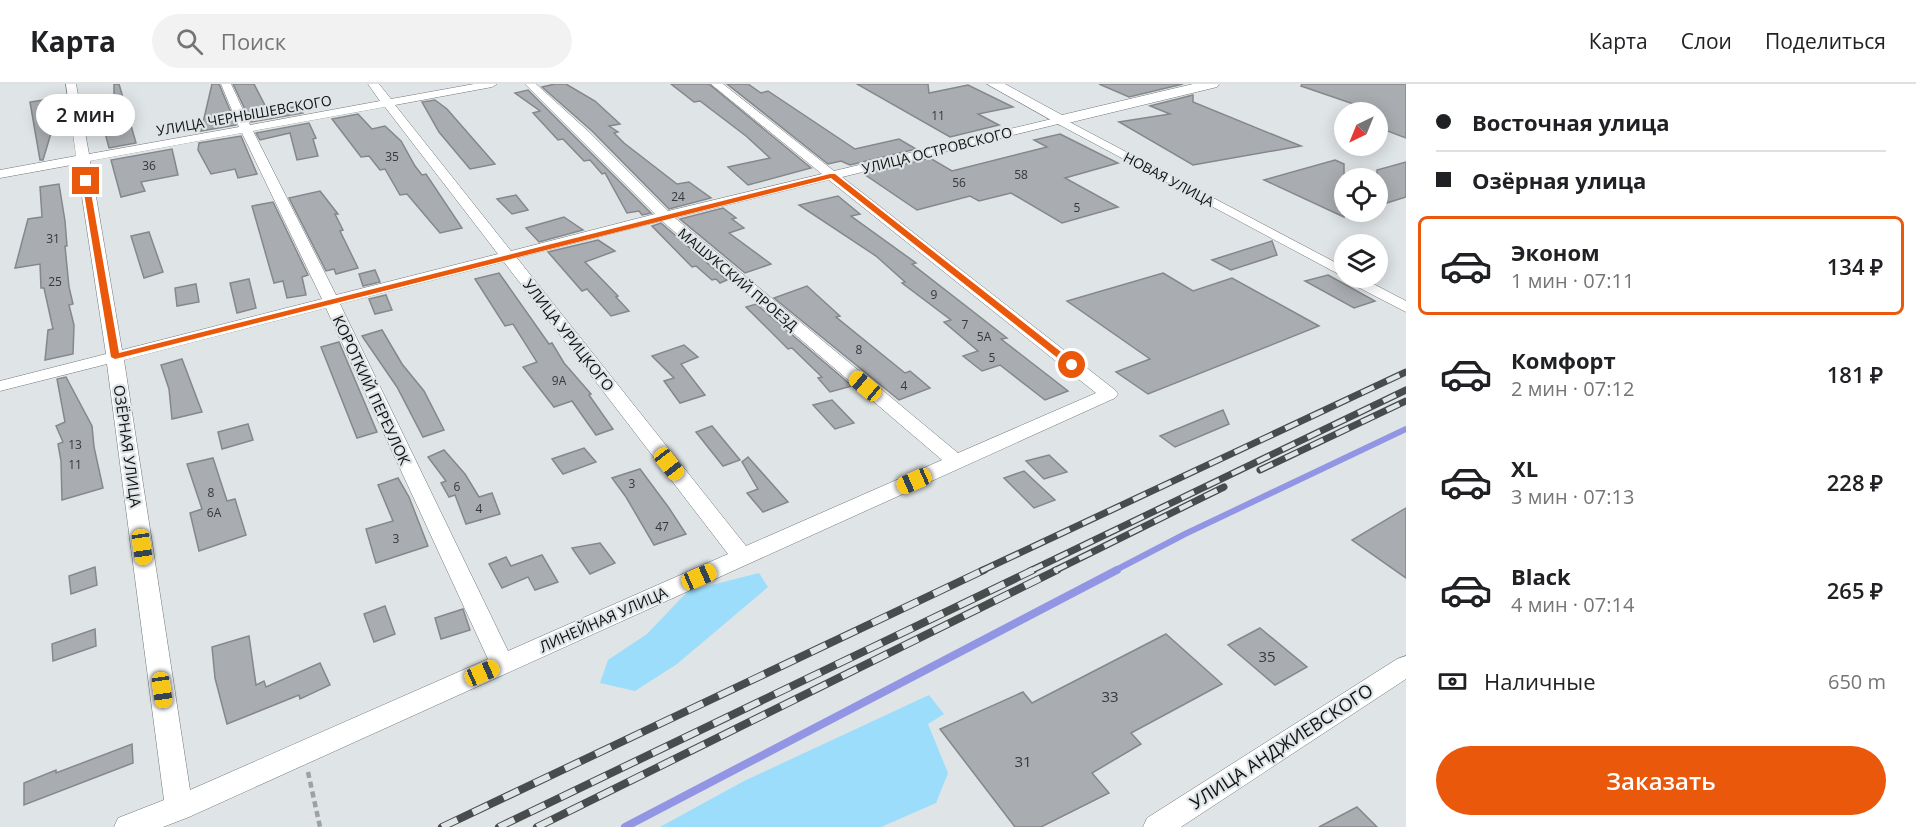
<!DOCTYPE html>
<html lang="ru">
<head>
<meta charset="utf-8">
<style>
  :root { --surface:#fff; --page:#f2f2f2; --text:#202124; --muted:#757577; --line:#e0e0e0; --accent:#ea580c }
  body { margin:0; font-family:"Open Sans",sans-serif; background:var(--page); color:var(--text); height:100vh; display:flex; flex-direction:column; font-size:22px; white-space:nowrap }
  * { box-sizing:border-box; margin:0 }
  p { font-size:20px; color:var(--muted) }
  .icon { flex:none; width:33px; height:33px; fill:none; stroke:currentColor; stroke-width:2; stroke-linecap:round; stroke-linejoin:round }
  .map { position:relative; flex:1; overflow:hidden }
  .sheet { display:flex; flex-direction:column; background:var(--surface); width:510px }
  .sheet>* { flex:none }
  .hud { display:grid; align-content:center; height:132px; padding:0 30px; background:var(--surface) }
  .needle { width:39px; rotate:223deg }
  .tools { position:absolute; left:1334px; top:18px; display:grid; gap:12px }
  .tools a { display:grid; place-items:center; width:54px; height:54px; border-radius:50%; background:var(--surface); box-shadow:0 3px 15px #0003; font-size:30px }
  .end { position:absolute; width:27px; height:27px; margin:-14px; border:8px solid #ea580c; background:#fff; box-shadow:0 0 0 3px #fff }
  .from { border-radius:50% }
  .bubble { position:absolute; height:42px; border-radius:21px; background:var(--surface); box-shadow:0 3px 15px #0003; font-size:20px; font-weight:600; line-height:42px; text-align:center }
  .car { position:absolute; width:18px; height:36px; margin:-18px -9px; border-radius:8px; box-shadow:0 0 4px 2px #0007; background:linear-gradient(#f5c518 24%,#345 0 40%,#f5c518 0 76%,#345 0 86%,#f5c518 0) }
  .hud b { display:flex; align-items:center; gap:21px; height:57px; font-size:22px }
  .hud b+b { border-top:2px solid var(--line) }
  .hud i { width:15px; height:15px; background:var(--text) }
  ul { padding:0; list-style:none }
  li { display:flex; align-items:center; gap:18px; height:99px; margin:0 12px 9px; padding:0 18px; border:3px solid transparent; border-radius:9px }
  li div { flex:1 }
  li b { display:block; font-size:22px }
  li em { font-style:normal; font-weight:600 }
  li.current { border-color:var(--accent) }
  li>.icon { width:54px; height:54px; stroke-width:1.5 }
  .pay { display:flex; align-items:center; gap:15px; height:66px; padding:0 30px; font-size:22px }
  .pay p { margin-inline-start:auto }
  .action { display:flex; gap:12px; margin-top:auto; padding:12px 30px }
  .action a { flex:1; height:69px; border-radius:36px; background:var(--accent); color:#fff; font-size:24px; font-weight:600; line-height:69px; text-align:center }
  header { display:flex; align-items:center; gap:36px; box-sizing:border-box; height:84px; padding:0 30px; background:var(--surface); border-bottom:2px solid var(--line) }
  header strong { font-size:28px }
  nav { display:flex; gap:33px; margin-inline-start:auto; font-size:21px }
  .search { width:420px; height:54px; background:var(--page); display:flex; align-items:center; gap:15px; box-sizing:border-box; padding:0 21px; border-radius:33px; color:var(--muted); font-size:22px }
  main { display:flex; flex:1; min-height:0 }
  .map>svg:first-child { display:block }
</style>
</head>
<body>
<header>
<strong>Карта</strong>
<div class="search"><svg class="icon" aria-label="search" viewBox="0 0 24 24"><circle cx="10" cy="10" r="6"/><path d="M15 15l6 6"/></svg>Поиск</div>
<nav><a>Карта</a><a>Слои</a><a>Поделиться</a></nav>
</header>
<main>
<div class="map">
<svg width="1406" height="743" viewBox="0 0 1406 743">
  <rect width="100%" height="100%" fill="#dfe4e6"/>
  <g fill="#9bddfb">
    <polygon points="759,489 768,503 677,580 635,607 600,599 608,576 647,550 688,507"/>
    <polygon points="929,611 944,630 928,640 948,689 936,719 881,743 660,743 744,697"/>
  </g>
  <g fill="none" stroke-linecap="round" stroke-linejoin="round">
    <polyline stroke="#9294e4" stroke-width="6" points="1114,487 1185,450 1406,345"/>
    <polyline stroke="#9294e4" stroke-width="8" points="625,743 1117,486"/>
  </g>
  <g fill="#a9acb0" stroke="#85888b" stroke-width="1.5">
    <polygon points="114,0 119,0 136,59 109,64 103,41 114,39"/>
    <polygon points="212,0 219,0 236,41 201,47"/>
    <polygon points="233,0 254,0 268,27 300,22 303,29 251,38"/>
    <polygon points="555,0 566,0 595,17 620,40 609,42 618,48 614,49 624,59 677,100 689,98 711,114 669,125 592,47 542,3"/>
    <polygon points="671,0 709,0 811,84 748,101 728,83 770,74 746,52 700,17 694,18"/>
    <polygon points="727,0 748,0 761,9 768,7 855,65 899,55 916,65 850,81 841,77 828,80"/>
    <polygon points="857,0 928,0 929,9 968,1 1013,23 978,30 999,41 950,53"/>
    <polygon points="1099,0 1183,0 1129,13"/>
    <polygon points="1302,0 1406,0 1406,54 1377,43 1377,28 1301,2"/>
    <polygon points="528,6 651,129 642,131 639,127 627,129 605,89 602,90 590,76 584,77 563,55 558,56 533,29 540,27 515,9"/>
    <polygon points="1193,11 1193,18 1301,62 1193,81 1119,38 1170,30 1150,22"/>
    <polygon points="55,14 57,29 43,76 40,76 30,18"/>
    <polygon points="435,16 447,25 495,80 470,85 439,48 422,18"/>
    <polygon points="358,30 372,45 385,42 401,57 415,82 422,91 426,90 462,144 440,149 407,110 400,111 385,85 380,86 369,72 361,73 332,35"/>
    <polygon points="309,39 316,54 313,55 318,72 297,76 290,49 260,56 256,49"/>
    <polygon points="1060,50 1118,79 1065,94 1118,123 1062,139 1011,109 979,117 970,112 917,126 864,90 930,74 952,87 1047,63 1034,56"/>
    <polygon points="241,52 257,90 238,94 235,85 211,90 198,66 199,59"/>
    <polygon points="172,65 178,91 141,98 145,107 121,113 111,76"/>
    <polygon points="1335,76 1344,80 1344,133 1264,96"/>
    <polygon points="1406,78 1406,113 1377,122 1377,86"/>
    <polygon points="59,100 65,137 67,162 65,162 69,203 73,220 69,221 74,241 73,270 45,276 48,246 53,245 44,204 41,204 40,180 15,184 28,135 42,133 40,103"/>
    <polygon points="320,107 338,130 335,130 343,146 340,147 358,184 336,190 334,185 326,187 289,114"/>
    <polygon points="516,111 528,126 512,130 497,115"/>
    <polygon points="838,112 860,130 851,132 916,179 912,180 1007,254 1001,255 1068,307 1045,316 1000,281 982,287 963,272 978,267 944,238 951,236 902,199 905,198 876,172 799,121"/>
    <polygon points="273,118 308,191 302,193 306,211 287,214 283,197 274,199 252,122"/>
    <polygon points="723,124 736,134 732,135 744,144 729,149 771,180 745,189 680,135"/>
    <polygon points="564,133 583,146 539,158 526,144"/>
    <polygon points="661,139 727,196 720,199 716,195 712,196 696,182 692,183 652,142"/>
    <polygon points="149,148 163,188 144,194 131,152"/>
    <polygon points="598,156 615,167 585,178 618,212 616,213 629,227 611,232 587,205 582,207 548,168"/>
    <polygon points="1272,157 1277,171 1231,186 1212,176"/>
    <polygon points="375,186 380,198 363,202 359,190"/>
    <polygon points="499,189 549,260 552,259 564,279 591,310 589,311 613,345 596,351 572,317 554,323 523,283 537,278 513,240 505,242 475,195"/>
    <polygon points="1163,189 1193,207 1232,194 1319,242 1148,310 1116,288 1150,275 1067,217"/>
    <polygon points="1328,191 1375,217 1354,224 1305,197"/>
    <polygon points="249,195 256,224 237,229 230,199"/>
    <polygon points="196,200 199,218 177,222 175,204"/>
    <polygon points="807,202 840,232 836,233 905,289 910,287 930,304 899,316 774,214"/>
    <polygon points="386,211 392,226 375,230 369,215"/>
    <polygon points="756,220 852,302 830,308 818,294 822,293 792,264 788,265 746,223"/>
    <polygon points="382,246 402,280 424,307 444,346 423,353 397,303 362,252"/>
    <polygon points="339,258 377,348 357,354 321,263"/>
    <polygon points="684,261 698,273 681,280 705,311 680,319 664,297 674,294 652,272"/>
    <polygon points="182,275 202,328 172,335 169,305 161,281"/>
    <polygon points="66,293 92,342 94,363 103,404 62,416 61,377 58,360 63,358 56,342 65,338 57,295"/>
    <polygon points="832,316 854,339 835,345 813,321"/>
    <polygon points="1223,326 1229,340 1175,363 1160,352"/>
    <polygon points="248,340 253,356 222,365 218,348"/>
    <polygon points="712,342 740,376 723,382 696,348"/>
    <polygon points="584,364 596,378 563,390 552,375"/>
    <polygon points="444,366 465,390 479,413 492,409 500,430 466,440 455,411 449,413 441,399 446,397 428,373"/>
    <polygon points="1049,371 1067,388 1044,395 1026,377"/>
    <polygon points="748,373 788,418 763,428 747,409 758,405 742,378"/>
    <polygon points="213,374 227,417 235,415 246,451 199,467 190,429 202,425 187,380"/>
    <polygon points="640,385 669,424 686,450 654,461 626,413 612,394"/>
    <polygon points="1024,387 1055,416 1034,424 1004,394"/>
    <polygon points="398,394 409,413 428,462 376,479 366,445 393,437 378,401"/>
    <polygon points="1406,424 1406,494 1352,456"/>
    <polygon points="600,459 615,479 590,490 572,464"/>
    <polygon points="542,471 558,498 535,506 528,493 502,504 489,480 506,473 511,482"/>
    <polygon points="95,483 97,501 71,510 69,492"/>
    <polygon points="385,522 395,550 374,558 364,530"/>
    <polygon points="463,525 470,546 441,555 435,534"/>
    <polygon points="1260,544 1307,583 1275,601 1228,561"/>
    <polygon points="95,545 96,562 53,577 52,560"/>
    <polygon points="1166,550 1222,600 1131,649 1141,660 1092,689 1109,709 1041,743 1015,743 940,645 1023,608 1032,619"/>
    <polygon points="249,552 256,601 264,597 266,603 320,579 330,601 300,615 299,611 227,640 215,594 212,563"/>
    <polygon points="132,660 133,679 24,721 24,699 56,686 56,689"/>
    <polygon points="1357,723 1377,743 1319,743"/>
  </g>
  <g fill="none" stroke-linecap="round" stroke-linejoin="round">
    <defs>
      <g id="street">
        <path d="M66,0h10l13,70 150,-27 -18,-43h10l19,41 130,-24 -12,-17h11l12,15 83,-15h23l-5,3 -97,18 116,146 144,-37 -130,-130h11l54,49 78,78 154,-37 -111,-90h12l111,87 226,-54 284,150v11h18l44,23v11l-60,-31 -2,-4 -286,-153 -216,53 273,213 3,4 -3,4 -926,419 -26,10h-49l4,-9 46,-18 -57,-436 -107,27v-10l106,-27 -29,-190 -77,14v-8l76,-14zM385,23l113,147 -162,41 -83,-164zM242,49l80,166 -200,51 -32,-189zM829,96l267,213 -138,60 -283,-235zM662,137l280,239 -196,86 -229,-288zM504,178l224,292 -220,97 -168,-347zM326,224l162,351 -298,131 -66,-430z"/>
        <polygon points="1406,572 1406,595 1181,743 1143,743 1147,734 1397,575"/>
      </g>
      <polygon id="secondary" points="987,0 1005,0 1062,31 1193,0 1219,0 1217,3 1060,41"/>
    </defs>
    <use href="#street" stroke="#727779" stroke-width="1"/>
    <use href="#secondary" stroke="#727779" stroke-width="1"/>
    <polyline stroke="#9da1a3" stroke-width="4.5" stroke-dasharray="6 4" stroke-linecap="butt" points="308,688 320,743"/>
    <use href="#street" fill="#fff" fill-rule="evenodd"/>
    <use href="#secondary" fill="#fff" fill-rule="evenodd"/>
    <defs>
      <g id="rail-far1">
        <polyline points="1260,386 1406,317"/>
        <polyline points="981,487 1406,288"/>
        <polyline points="1030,487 1406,306"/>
        <polyline points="1054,487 1224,403"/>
      </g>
      <g id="rail">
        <polyline points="442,743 984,486"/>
        <polyline points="499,743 1033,486"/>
        <polyline points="537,743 1057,486"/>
      </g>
    </defs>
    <use href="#rail-far1" stroke="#494c4d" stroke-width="7"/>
    <use href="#rail" stroke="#494c4d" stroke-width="8"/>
    <use href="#rail-far1" stroke="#dfe4e6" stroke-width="4.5" stroke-dasharray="14" stroke-linecap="butt"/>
    <use href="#rail" stroke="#dfe4e6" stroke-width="6" stroke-dasharray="17" stroke-linecap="butt"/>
  </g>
  <polygon fill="#ea580c" points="830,90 835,90 1075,279 1075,283 1069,283 831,94 115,275 111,273 82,97 86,95 89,97 119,269"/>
  <g text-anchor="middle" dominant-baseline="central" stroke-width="4.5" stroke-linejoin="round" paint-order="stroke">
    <g font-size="12" fill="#36383a">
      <text x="938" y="31">11</text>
      <text x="392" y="72">35</text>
      <text x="149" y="81">36</text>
      <text x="1021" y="90">58</text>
      <text x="959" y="98">56</text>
      <text x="678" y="112">24</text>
      <text x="1077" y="123">5</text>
      <text x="53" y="154">31</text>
      <text x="55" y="197">25</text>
      <text x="934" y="210">9</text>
      <text x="965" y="240">7</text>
      <text x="984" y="252">5А</text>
      <text x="859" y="265">8</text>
      <text x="992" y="273">5</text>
      <text x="559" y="296">9А</text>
      <text x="904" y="301">4</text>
      <text x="75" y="360">13</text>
      <text x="75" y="380">11</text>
      <text x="632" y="399">3</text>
      <text x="457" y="402">6</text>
      <text x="211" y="408">8</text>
      <text x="479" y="424">4</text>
      <text x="214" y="428">6А</text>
      <text x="662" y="442">47</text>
      <text x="396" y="454">3</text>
    </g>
    <g font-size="14" fill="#0f1112" stroke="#dfe4e6">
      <text transform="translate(244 31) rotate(-10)">УЛИЦА ЧЕРНЫШЕВСКОГО</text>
      <text transform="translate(937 66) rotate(-14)">УЛИЦА ОСТРОВСКОГО</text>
      <text transform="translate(1169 95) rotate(28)">НОВАЯ УЛИЦА</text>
      <text transform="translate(738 195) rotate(40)">МАШУКСКИЙ ПРОЕЗД</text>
    </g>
    <g font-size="15" fill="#0f1112" stroke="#dfe4e6">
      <text transform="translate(569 251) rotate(52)">УЛИЦА УРИЦКОГО</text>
      <text transform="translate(372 306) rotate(65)">КОРОТКИЙ ПЕРЕУЛОК</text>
      <text transform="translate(128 362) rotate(82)">ОЗЁРНАЯ УЛИЦА</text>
      <text transform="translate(603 535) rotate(-24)">ЛИНЕЙНАЯ УЛИЦА</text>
    </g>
    <g font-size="15" fill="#36383a">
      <text x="1267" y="572">35</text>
      <text x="1110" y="612">33</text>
      <text x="1023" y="677">31</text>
    </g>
    <g font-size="18" fill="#0f1112" stroke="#dfe4e6">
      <text transform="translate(1281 662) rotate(-33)">УЛИЦА АНДЖИЕВСКОГО</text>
    </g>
  </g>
</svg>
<div class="tools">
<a><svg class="needle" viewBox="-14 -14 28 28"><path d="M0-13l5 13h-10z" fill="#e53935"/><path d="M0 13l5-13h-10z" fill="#757577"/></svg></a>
<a><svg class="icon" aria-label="locate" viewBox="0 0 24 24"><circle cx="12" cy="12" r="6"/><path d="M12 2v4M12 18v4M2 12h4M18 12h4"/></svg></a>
<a><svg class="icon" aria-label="layers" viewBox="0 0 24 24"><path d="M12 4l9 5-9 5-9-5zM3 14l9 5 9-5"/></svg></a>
</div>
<i class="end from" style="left:1072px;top:281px"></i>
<i class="end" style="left:86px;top:97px"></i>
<div class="bubble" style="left:36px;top:10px;width:99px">2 мин</div>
<i class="car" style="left:865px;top:302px;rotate:310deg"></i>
<i class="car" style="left:669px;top:380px;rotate:142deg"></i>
<i class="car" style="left:914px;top:397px;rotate:246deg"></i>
<i class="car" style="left:142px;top:463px;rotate:172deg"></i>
<i class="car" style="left:699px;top:493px;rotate:66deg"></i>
<i class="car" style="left:482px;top:589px;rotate:66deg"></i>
<i class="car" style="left:162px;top:606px;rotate:172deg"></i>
</div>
<section class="sheet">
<div class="hud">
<b><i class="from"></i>Восточная улица</b>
<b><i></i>Озёрная улица</b>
</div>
<ul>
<li class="current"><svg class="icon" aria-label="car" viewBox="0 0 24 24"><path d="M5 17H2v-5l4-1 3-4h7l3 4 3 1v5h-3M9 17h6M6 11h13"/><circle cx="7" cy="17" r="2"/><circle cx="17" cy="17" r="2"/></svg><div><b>Эконом</b><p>1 мин · 07:11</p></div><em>134 ₽</em></li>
<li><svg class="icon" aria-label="car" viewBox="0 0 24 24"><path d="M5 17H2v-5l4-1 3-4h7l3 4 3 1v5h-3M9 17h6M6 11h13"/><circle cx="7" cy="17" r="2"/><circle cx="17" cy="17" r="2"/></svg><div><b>Комфорт</b><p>2 мин · 07:12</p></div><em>181 ₽</em></li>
<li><svg class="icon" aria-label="car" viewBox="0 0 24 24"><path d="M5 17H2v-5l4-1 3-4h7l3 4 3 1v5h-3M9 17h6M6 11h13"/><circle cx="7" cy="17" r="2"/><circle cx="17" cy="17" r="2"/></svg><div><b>XL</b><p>3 мин · 07:13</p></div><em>228 ₽</em></li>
<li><svg class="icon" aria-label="car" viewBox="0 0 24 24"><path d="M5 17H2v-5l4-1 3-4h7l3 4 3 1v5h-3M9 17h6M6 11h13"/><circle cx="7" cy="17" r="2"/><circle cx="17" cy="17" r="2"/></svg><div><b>Black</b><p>4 мин · 07:14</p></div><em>265 ₽</em></li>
</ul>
<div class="pay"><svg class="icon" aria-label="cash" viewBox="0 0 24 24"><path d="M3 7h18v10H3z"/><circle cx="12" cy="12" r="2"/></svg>Наличные<p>650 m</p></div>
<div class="action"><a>Заказать</a></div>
</section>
</main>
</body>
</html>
